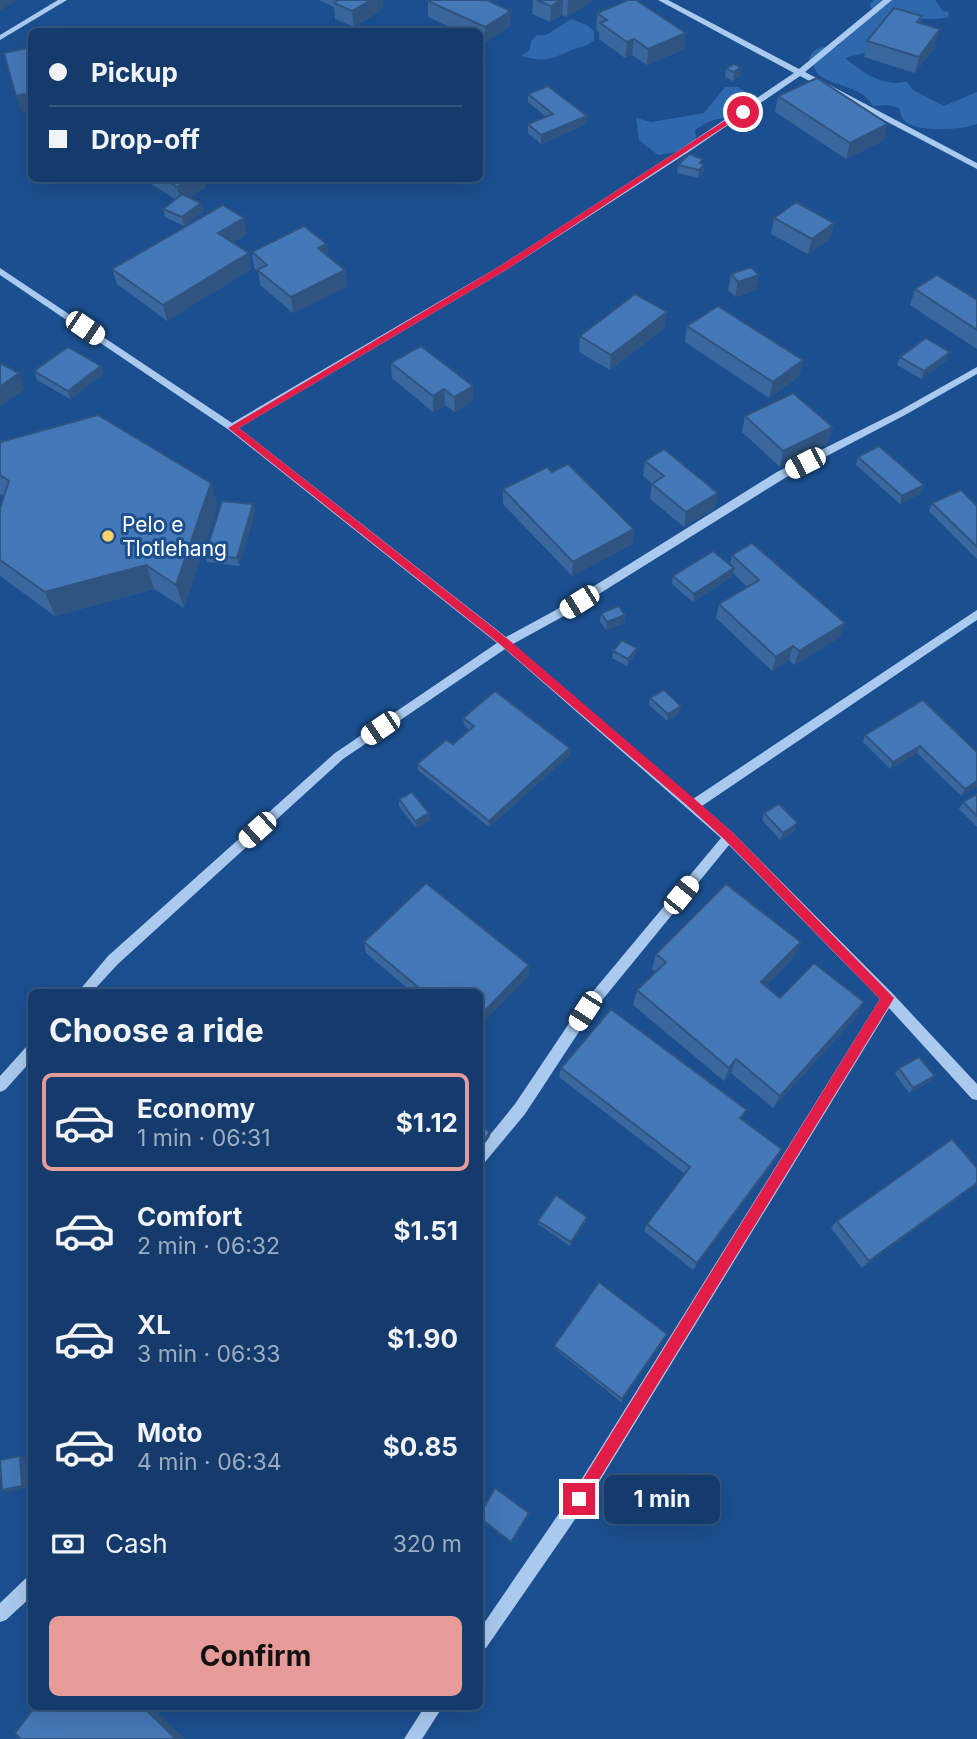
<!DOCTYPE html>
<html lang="en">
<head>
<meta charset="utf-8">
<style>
  :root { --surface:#143b6b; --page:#214673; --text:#f1f3f6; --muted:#9dadc1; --line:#33557e; --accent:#e69b98 }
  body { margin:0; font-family:Inter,sans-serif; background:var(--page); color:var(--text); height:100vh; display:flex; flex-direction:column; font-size:26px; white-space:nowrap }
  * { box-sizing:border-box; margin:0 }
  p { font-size:23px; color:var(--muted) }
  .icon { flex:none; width:38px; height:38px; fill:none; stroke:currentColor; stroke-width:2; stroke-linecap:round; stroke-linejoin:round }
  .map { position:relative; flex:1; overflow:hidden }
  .side { position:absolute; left:28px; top:989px; width:455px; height:721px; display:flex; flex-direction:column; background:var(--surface); border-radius:10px; box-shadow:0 7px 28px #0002,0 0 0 2px var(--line) }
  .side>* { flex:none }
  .banner { position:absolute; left:28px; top:28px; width:455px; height:154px; border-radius:10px; box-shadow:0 7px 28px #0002,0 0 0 2px var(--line); display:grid; align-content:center; height:154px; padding:0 21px; background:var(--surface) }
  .end { position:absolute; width:32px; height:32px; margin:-16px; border:9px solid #e11d48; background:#fff; box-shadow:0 0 0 4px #fff }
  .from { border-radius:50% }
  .bubble { position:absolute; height:49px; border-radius:10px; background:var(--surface); box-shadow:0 7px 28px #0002,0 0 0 2px var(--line); font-size:23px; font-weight:700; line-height:49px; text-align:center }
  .car { position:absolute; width:21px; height:42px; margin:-21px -10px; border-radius:9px; box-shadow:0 0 5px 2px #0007; background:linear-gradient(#fff 24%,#345 0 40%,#fff 0 76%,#345 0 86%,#fff 0) }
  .banner b { display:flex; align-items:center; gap:24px; height:66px; font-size:26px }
  .banner b+b { border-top:2px solid var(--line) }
  .banner i { width:18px; height:18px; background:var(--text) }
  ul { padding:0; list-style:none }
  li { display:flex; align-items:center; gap:21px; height:98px; margin:0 14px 10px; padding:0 7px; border:4px solid transparent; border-radius:10px }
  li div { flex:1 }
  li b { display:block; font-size:26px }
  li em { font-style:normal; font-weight:700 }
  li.selected { border-color:var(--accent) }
  li>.icon { width:63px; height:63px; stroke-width:1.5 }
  h2 { padding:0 21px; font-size:32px; line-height:84px }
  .pay { display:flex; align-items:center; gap:18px; height:77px; padding:0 21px; font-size:26px }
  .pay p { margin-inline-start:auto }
  .button { display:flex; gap:14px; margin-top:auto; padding:14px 21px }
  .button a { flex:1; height:80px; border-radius:10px; background:var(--accent); color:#111; font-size:28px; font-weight:700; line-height:80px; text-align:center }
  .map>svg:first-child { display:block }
</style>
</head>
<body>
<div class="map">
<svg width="977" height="1739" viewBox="0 0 977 1739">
  <rect width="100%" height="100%" fill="#1b4f8f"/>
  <g fill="#2e69ad">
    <path d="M874,0h61l8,11 6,1 -1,5c-23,7 -54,-9 -70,12 -4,5 -8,6 -11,13l5,9 -27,7c15,13 41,31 61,23l7,9 31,16 33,-14v32c-14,6 -57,8 -70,-1 -5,-3 -6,-9 -8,-15l-12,-3 -14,1c-11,-21 -39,-18 -55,-32 -3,-4 -6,-11 -9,-15 6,-14 15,-12 28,-12l35,-37 -2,-6z"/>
    <path d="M571,19l16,6 7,6v9c-8,7 -11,6 -20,9 -24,10 -26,14 -53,7l9,-6 1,-9 6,-6h9z"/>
    <path d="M725,87h13l12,8 -8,9 -8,3c-4,13 -12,10 -23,14 -6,2 -11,6 -16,9l1,9 -15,12 -23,4 -19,-15 -3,-22 15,4 53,-9z"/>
  </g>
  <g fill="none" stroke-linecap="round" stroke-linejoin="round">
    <g fill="#a9c9ee" fill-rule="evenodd">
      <polygon points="58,0 67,0 0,40 0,35"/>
      <polygon points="658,0 668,0 799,69 883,0 892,0 805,72 977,163 977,169 800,76 687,153 506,270 239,428 506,637 554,611 777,472 899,411 977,367 977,374 905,415 785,478 562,617 513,644 693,799 977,610 977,620 702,806 733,833 893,994 977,1084 977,1100 972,1099 889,1008 585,1505 486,1648 480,1650 480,1629 573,1493 880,999 729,845 590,1015 525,1114 485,1162 480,1164 480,1147 515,1104 580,1007 721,838 505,649 343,759 118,964 92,992 78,992 108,956 335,753 497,643 229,430 0,275 0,268 232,423 500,266 681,149 794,73"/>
      <polygon points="32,1044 32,1060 5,1090 0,1092 0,1076 27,1046"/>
      <polygon points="32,1576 32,1596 6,1620 0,1622 0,1603 26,1578"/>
      <polygon points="425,1706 443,1706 422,1739 404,1739"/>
    </g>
  </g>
  <g fill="#3a679d">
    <polygon points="319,0 382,0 383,9 354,27 335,19 334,7"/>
    <polygon points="533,0 593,0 567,17 562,15 550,22 532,14"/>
    <polygon points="428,1 510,26 485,43 480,41 480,32 460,32 428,17"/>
    <polygon points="597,13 684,49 647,65 632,55 625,58 599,39 599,32 596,29"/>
    <polygon points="922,16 920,23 936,45 915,73 864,57 867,41"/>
    <polygon points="726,69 740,76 733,81 725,77"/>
    <polygon points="528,94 586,124 541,144 528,133 528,124 546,117 528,102"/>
    <polygon points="778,96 884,140 846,159 775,112"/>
    <polygon points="703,164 704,165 703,173 698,178 677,173 678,165"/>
    <polygon points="142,178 203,178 205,188 189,198 201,203 203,211 184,226 165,217 163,209 175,199"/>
    <polygon points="774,218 834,223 830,239 808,254 771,234"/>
    <polygon points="247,234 232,243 249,253 251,269 167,321 117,284 112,269"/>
    <polygon points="252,252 329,257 345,270 347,286 293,313 260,285 258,271 254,268"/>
    <polygon points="731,274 759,275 755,290 735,297 728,290"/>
    <polygon points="915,289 977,300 977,349 910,305"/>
    <polygon points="687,326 803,360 799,376 769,398 685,342"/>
    <polygon points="665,328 610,370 579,352 580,336"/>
    <polygon points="900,357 947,360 921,379 897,365"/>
    <polygon points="391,363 473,401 455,412 445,405 433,412 392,378"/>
    <polygon points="101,366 103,374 70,399 37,380 34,371"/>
    <polygon points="745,416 828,443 780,467 742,432"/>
    <polygon points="0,442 211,483 217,507 184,608 154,589 55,616 0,576 0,508 4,496 0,494"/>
    <polygon points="858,457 924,485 921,493 900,504 856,465"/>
    <polygon points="645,461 715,508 684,527 650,499 652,483 643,476"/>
    <polygon points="552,472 634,529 632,544 572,576 503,504 503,489"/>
    <polygon points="932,503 977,506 977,559 929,511"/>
    <polygon points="253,504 255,512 239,566 207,562 205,555"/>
    <polygon points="732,555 840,637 794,665 789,660 772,671 716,618 719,604 747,587 733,573 732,576 693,602 672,584 673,576 730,565"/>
    <polygon points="601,613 625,615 624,623 606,630 600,621"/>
    <polygon points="637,648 635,655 627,666 612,658 613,651"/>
    <polygon points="650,698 679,713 667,721 649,705"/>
    <polygon points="463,718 570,755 489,827 418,770 417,764 453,744 470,730 464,725"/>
    <polygon points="865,735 977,752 977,786 961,796 917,753 890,769 863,742"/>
    <polygon points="977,794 977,827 959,809 963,802"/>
    <polygon points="399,799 429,813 430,820 416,828 399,806"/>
    <polygon points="764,813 795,830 780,840 762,820"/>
    <polygon points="364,942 529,976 480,992 412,992 366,953"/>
    <polygon points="801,942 794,957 766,986 780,998 856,1017 773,1108 731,1073 724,1081 633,1005 637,990 656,972 652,969 656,954"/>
    <polygon points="561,1068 742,1120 782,1149 693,1270 644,1231 647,1224 685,1174 559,1077"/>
    <polygon points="899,1068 931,1081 909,1093 895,1074"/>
    <polygon points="977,1168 977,1184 862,1268 831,1228 837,1221"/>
    <polygon points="538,1221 586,1221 570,1246 538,1224"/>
    <polygon points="667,1334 621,1402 554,1348 554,1346"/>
    <polygon points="529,1513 511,1543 480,1519 480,1514"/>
  </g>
  <g fill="#305480">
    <polygon points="0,0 17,0 0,11"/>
    <polygon points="371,0 382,0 383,9 354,27 352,11"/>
    <polygon points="561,0 563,0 562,15 550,22 551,6"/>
    <polygon points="570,0 593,0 567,17 568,1"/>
    <polygon points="511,11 510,26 485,43 485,27"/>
    <polygon points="940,29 936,45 915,73 919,57"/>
    <polygon points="686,33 684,49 647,65 648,49"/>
    <polygon points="634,39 632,55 625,58 627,42"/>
    <polygon points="741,67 740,76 733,81 734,72"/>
    <polygon points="32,93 32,110 21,112 16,96"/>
    <polygon points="587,116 586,124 541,144 541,135"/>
    <polygon points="888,124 884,140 846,159 850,143"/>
    <polygon points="703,159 702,166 704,165 703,173 698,178 700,163"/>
    <polygon points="191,178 203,178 205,188 181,203 177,187"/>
    <polygon points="201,203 203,211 184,226 182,217"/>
    <polygon points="244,218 247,234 221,249 218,233"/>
    <polygon points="834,223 830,239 808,254 812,239"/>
    <polygon points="327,244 329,260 318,248"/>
    <polygon points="249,253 251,269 167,321 163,305"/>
    <polygon points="345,270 347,286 293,313 291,297"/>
    <polygon points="759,275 755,290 735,297 738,282"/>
    <polygon points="667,312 665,328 610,370 611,355"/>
    <polygon points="950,352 947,360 921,379 924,371"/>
    <polygon points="803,360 799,376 769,398 773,382"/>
    <polygon points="101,366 103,374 70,399 68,391"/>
    <polygon points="19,373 25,389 0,407 0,387"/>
    <polygon points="473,386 473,401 455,412 454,397"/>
    <polygon points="444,389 445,405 433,412 433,396"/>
    <polygon points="833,427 828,443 780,467 783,451"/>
    <polygon points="211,483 217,507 184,608 176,585"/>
    <polygon points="924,485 921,493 900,504 902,496"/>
    <polygon points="718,493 715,508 684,527 686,512"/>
    <polygon points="253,504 255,512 239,566 237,558"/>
    <polygon points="634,529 632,544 572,576 573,562"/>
    <polygon points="146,565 154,589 55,616 45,592"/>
    <polygon points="734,568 732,576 693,602 694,594"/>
    <polygon points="625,615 624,623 606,630 607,622"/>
    <polygon points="845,623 840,637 794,665 799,651"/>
    <polygon points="793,646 789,660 772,671 776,657"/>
    <polygon points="637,648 635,655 627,666 628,659"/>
    <polygon points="681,706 679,713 667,721 668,714"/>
    <polygon points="920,746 917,753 890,769 893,762"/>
    <polygon points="570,748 570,755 489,827 489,821"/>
    <polygon points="977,781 977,786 961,796 965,789"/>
    <polygon points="429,813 430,820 416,828 415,821"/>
    <polygon points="798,823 795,830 780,840 783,833"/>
    <polygon points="801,942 794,957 755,997 761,982"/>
    <polygon points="529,965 529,976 480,1026 480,1016"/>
    <polygon points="864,1002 856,1017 773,1108 780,1096"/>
    <polygon points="736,1059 731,1073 724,1081 729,1068"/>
    <polygon points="935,1076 931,1081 909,1093 913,1088"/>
    <polygon points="490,1132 490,1136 480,1151 480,1146"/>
    <polygon points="782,1149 777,1158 693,1270 697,1263"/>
    <polygon points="977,1183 977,1184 862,1268 869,1261"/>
    <polygon points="587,1217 586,1221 570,1246 571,1242"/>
    <polygon points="20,1456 25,1457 27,1487 7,1492 2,1490"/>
    <polygon points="142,1706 151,1706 185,1739 176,1739"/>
  </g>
  <g fill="#4478b7" stroke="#305480" stroke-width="2">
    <polygon points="338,0 371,0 352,11 334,3"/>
    <polygon points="429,0 487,0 511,11 485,27 428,1"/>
    <polygon points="537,0 561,0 551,6"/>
    <polygon points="628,0 636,0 686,33 648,49 634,39 627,42 600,23 607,20 597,13"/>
    <polygon points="894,8 922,16 917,22 940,29 919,57 867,41"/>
    <polygon points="32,47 32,93 16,96 4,53"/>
    <polygon points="734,64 741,67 734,72 726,69"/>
    <polygon points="817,78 888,124 850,143 778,96"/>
    <polygon points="548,86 587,116 541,135 528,124 553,114 528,94"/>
    <polygon points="689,154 703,159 700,163 704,165 699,170 678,165"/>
    <polygon points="164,178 191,178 177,187"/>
    <polygon points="182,194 201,203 182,217 163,209"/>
    <polygon points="796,202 834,223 812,239 774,218"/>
    <polygon points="223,205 244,218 218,233 249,253 163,305 112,269"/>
    <polygon points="304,226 327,244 318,248 345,270 291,297 257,270 267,265 252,252"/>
    <polygon points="751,267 759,275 738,282 731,274"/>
    <polygon points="937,275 977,300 977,330 915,289"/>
    <polygon points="635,294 667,312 611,355 580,336"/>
    <polygon points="718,306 803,360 773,382 687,326"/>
    <polygon points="926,338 950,352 924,371 900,357"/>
    <polygon points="421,346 473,386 454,397 444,389 433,396 391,363"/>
    <polygon points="68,347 101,366 68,391 34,371"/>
    <polygon points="0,363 19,373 0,387"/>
    <polygon points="793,393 833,427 783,451 745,416"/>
    <polygon points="98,415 211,483 176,585 146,565 45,592 0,560 0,508 9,481 0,475 0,442"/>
    <polygon points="879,446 924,485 902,496 858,457"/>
    <polygon points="664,449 718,493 686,512 652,484 664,476 645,461"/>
    <polygon points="568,464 634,529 573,562 503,489 547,467 552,472"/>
    <polygon points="961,490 977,506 977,547 932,503"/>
    <polygon points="222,501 253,504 237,558 205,555"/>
    <polygon points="752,543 845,623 799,651 793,646 776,657 719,604 759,580 732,555"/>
    <polygon points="713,551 734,568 694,594 673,576"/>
    <polygon points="619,606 625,615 607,622 601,613"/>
    <polygon points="622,640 637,648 628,659 613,651"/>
    <polygon points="664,690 681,706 668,714 650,698"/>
    <polygon points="495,691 570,748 489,821 417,764 446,740 453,744 474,726 463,718"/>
    <polygon points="923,700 977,752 977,781 965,789 920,746 893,762 865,735"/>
    <polygon points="412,792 429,813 415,821 399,799"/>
    <polygon points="977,794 977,816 963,802"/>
    <polygon points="779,804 798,823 783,833 764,813"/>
    <polygon points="426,883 529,965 480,1016 480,992 424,992 364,942"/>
    <polygon points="726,884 801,942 761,982 780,998 814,963 864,1002 780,1096 736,1059 729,1068 637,990 666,962 656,954"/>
    <polygon points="611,1009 747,1110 740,1118 782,1149 697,1263 647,1224 690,1167 561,1068"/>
    <polygon points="919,1057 935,1076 913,1088 899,1068"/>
    <polygon points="480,1125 490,1132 480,1146"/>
    <polygon points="952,1139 977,1168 977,1183 869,1261 837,1221"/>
    <polygon points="556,1195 587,1217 571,1242 538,1221"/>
    <polygon points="599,1282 667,1334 622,1399 554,1346"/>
    <polygon points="20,1456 22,1486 2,1490 0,1460"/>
    <polygon points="495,1488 529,1513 511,1542 480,1518 480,1514"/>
    <polygon points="36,1706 142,1706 176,1739 21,1739 15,1733"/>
  </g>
  <polygon fill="#e11d48" points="743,109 745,113 506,270 239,428 509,640 698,802 733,833 894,998 584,1504 579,1506 574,1504 572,1499 574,1494 880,999 725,840 690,808 502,646 228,428 500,266"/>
  <circle fill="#ffd166" stroke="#1b4f8f" stroke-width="2.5" cx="108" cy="536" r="7"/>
  <g text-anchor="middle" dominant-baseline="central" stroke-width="6" stroke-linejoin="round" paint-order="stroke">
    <g font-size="21" fill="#fff" stroke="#1b4f8f" text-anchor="start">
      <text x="122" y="524">Pelo e<tspan x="122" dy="24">Tlotlehang</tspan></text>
    </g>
  </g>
</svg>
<i class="end from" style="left:743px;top:112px"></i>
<i class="end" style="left:579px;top:1499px"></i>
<div class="bubble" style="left:604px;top:1475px;width:116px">1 min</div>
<i class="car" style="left:85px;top:328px;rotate:124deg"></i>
<i class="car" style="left:805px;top:463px;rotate:243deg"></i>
<i class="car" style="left:579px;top:602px;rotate:238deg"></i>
<i class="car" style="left:380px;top:728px;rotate:236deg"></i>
<i class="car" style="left:257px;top:830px;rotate:228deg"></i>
<i class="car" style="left:681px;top:895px;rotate:39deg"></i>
<i class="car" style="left:585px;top:1011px;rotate:213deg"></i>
<div class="banner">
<b><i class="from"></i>Pickup</b>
<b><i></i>Drop-off</b>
</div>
<section class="side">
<h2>Choose a ride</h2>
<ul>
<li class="selected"><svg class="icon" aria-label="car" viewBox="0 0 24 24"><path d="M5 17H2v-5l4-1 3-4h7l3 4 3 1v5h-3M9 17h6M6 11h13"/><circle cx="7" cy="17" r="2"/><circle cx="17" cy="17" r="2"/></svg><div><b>Economy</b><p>1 min · 06:31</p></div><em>$1.12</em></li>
<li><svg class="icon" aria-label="car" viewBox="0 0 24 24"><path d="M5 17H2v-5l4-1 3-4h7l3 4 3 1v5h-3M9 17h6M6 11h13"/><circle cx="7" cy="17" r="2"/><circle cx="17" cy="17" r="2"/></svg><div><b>Comfort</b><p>2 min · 06:32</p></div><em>$1.51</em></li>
<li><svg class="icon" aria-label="car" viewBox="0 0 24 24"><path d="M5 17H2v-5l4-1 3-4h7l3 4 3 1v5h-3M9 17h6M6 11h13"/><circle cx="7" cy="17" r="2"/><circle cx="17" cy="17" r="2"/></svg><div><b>XL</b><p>3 min · 06:33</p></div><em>$1.90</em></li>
<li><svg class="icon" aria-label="car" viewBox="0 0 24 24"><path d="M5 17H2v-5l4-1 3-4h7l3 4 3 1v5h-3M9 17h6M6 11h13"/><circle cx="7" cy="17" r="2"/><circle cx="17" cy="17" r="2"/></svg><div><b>Moto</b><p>4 min · 06:34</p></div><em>$0.85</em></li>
</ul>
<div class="pay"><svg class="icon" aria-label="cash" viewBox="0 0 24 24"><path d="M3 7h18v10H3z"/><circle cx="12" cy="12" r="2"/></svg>Cash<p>320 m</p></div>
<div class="button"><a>Confirm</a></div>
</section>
</div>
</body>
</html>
